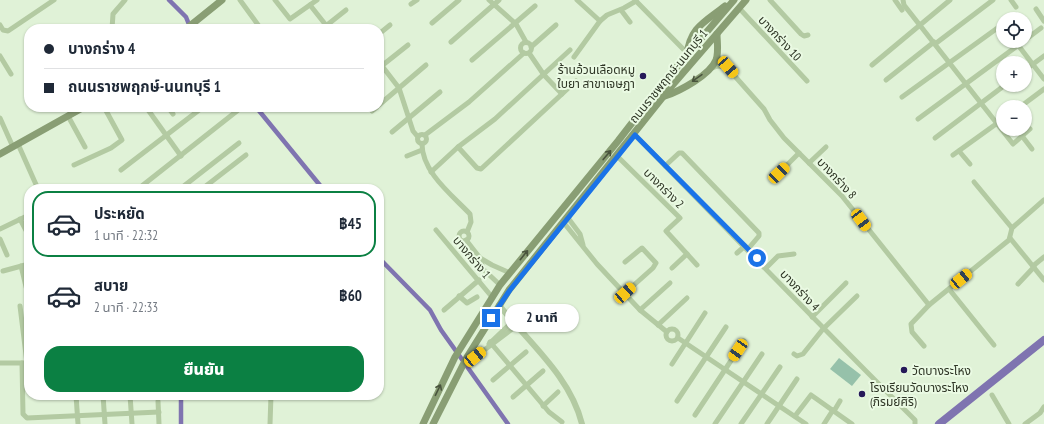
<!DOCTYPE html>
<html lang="th">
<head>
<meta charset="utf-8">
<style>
  :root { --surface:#fff; --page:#f2f2f3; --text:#1f2937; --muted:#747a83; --line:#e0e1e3; --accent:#0b8043 }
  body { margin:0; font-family:"PT Sans Narrow","Noto Sans Thai",sans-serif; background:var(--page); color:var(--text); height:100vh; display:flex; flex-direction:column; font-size:15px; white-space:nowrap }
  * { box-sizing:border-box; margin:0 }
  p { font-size:13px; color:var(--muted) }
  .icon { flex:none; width:22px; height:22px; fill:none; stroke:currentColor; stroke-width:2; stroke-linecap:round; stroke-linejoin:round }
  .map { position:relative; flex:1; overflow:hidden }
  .panel { position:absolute; left:24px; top:184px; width:360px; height:216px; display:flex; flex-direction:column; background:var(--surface); border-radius:16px; box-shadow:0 1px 3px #0004 }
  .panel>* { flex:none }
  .banner { position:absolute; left:24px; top:24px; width:360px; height:88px; border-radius:16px; box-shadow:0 1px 3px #0004; display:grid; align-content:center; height:88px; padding:0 20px; background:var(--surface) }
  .tools { position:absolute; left:996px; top:12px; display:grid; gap:8px }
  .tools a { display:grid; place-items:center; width:36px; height:36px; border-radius:50%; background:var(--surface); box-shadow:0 1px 3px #0004; font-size:20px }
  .end { position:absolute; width:18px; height:18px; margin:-9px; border:5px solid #1a73e8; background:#fff; box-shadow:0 0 0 2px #fff }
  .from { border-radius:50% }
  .bubble { position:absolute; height:28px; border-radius:14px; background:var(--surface); box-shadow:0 1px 3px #0004; font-size:13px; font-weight:800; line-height:28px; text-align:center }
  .car { position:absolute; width:12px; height:24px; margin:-12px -6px; border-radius:5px; box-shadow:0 0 3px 1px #0007; background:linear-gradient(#f5c518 24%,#345 0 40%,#f5c518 0 76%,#345 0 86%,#f5c518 0) }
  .banner b { display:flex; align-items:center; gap:14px; height:38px; font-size:15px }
  .banner b+b { border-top:1px solid var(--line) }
  .banner i { width:10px; height:10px; background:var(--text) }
  ul { padding:7px 0 0; list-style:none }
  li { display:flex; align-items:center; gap:12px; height:66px; margin:0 8px 6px; padding:0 12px; border:2px solid transparent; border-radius:16px }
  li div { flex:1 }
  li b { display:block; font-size:15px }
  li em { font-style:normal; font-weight:800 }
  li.on { border-color:var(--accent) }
  li>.icon { width:36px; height:36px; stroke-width:1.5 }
  .primary-button { display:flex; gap:8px; margin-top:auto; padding:8px 20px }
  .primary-button a { flex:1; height:46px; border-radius:16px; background:var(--accent); color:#fff; font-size:16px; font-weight:800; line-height:46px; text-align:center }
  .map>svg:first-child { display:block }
</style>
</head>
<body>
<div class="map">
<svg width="1044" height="424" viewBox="0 0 1044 424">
  <rect width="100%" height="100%" fill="#e0f2d7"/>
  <polygon fill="#96c1aa" points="839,358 861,375 852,386 830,369"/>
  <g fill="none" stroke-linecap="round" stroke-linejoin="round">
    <g stroke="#7f74b0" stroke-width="4.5">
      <polyline points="169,0 186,17 190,27"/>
      <polyline points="256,107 323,189"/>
      <polyline points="379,258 430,310 441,330 508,424"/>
      <polyline points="181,424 181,395"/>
    </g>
    <polyline stroke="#7f74b0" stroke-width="8" points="939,424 1044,340"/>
    <g stroke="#b3caa2" stroke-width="5">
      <polyline points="240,0 261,29"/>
      <polyline points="275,0 290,19 317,0"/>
      <polyline points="489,0 516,24 526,42"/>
      <polyline points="577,0 600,21"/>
      <polyline points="635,0 687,53"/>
      <polyline points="770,0 801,34 804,36 808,35"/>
      <polyline points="895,0 902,10"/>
      <polyline points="903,0 904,5 1013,144 1030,129"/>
      <polyline points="1011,0 1016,7"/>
      <polyline points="411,4 417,0"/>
      <polyline points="310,5 329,29"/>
      <polyline points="739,8 807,81"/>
      <polyline points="1036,9 1044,21"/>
      <polyline points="621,10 630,22"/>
      <polyline points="1009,19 1012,17"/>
      <polyline points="432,23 459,0"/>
      <polyline points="0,25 3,30 8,31 54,0"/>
      <polyline points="112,29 113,14 125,0"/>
      <polyline points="322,29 346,10"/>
      <polyline points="379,34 390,25"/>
      <polyline points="1025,40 1041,28"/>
      <polyline points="451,42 499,0"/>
      <circle cx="526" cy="48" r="5.5"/>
      <polyline points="935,44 993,0"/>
      <polyline points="1018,45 1044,79"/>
      <polyline points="531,47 556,25"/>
      <polyline points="27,52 29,51"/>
      <polyline points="529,53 544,75 562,94"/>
      <polyline points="0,56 11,74"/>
      <polyline points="717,56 764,109 770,120 784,138 842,196 929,305"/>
      <polyline points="574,57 600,21 607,15 624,8 636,1"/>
      <polyline points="472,60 535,6"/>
      <polyline points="379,62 399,88 413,131 418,137"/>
      <polyline points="872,65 950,0"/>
      <polyline points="379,68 408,45"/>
      <polyline points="710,69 717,66 727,67"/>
      <polyline points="1025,70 1044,56"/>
      <polyline points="886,80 934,42"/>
      <polyline points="902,97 1003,24"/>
      <polyline points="379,105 426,65"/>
      <polyline points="146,107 181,156"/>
      <polyline points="168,107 173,114"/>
      <polyline points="1020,107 1044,89"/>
      <polyline points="372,111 377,107"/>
      <polyline points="68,116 85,147"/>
      <polyline points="0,118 13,147"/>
      <polyline points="918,119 1024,41"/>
      <polyline points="392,132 440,92"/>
      <circle cx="422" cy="139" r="4.5"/>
      <polyline points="425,135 469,102 524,53"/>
      <path d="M635,135c93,95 185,191 280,285v4"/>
      <polyline points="1022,136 1032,149"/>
      <polyline points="935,138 1005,85"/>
      <polyline points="18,144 38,189"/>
      <path d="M422,144c0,28 30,51 48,70l1,8 -4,10"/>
      <polyline points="458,147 477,168 481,169 576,81"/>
      <polyline points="959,151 970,164"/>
      <polyline points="953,155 1003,119"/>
      <polyline points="407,156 422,150"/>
      <polyline points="617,156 680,218 666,231 687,254 672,268"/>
      <polyline points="809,163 826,147"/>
      <polyline points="74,165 111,148 122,140 104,107"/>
      <polyline points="665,166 679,153 682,153 759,233 759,236 748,249"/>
      <polyline points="121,170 203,107"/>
      <polyline points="431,172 458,147 495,119 570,50"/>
      <polyline points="779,173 799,153"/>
      <polyline points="974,182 1012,228"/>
      <polyline points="138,189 242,107"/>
      <polyline points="180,189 239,143"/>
      <polyline points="202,189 246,155"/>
      <polyline points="568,218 580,234 583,245"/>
      <polyline points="20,219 29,236"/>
      <polyline points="564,223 597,264 640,310 667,332"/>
      <polyline points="0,229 29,215"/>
      <polyline points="436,230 492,297"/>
      <circle cx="464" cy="236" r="5"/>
      <polyline points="1010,238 1044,280"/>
      <polyline points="0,239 7,255"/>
      <polyline points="466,240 480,258 492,265 510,273"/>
      <polyline points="737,253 745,246"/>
      <polyline points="687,254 697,265"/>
      <polyline points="480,258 483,269 500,285"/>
      <polyline points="625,262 642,248 656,263 653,268 625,293"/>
      <polyline points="21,266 29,299"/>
      <polyline points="1033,266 1044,257"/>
      <polyline points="766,268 778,256 794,254"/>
      <polyline points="3,271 29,264"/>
      <polyline points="1018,284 1034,267"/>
      <polyline points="949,289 994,345"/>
      <polyline points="459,296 467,303 477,297"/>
      <polyline points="20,306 27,363"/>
      <polyline points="444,310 479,280"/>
      <polyline points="640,310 670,283"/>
      <polyline points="812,317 846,283"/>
      <polyline points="658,325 687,298"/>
      <circle cx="672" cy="335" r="6"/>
      <polyline points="678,338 806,424"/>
      <polyline points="490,342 549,412 562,422"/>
      <polyline points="489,344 512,322"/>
      <polyline points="924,346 912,332 911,324 929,305 1009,240 1012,228 1044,200"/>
      <polyline points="794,354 797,356 803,354 823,329 857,296"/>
      <polyline points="475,357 516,326"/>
      <polyline points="0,363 24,363"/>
      <polyline points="22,363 23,414 27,418 159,412"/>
      <polyline points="672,364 705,313"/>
      <polyline points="493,380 526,352"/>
      <polyline points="76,395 78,424"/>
      <polyline points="103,395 105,424"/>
      <polyline points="130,395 132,424"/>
      <polyline points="992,395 1009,424"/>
      <polyline points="513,397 543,371"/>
      <polyline points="158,401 159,424"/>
      <polyline points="677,401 726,327"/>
      <polyline points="543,406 558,392"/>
      <polyline points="834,411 840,401"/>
      <polyline points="695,415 744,341"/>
      <polyline points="795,416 811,395 852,424"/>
      <polyline points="270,424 271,395"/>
      <polyline points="715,424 762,354"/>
      <polyline points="741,424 780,367"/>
      <polyline points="767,424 797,379"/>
      <polyline points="824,424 833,410"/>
      <polyline points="1025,424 1040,413 1044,407"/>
    </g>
    <path stroke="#b3caa2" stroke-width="6" d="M499,305c30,38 71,71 83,119"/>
    <g stroke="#899e74" stroke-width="7">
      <polyline points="186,29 222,0"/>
      <path d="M687,55c3,-28 18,-33 38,-49"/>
      <path d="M665,96c15,-5 45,-21 51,-36 3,-8 1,-18 1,-26"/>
      <polyline points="0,154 84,107"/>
      <polyline points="423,424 455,357 500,285 618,141 663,83 734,0"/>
      <polyline points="433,424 467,357 509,290 670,88 746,0"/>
    </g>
  </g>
  <defs><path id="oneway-shaft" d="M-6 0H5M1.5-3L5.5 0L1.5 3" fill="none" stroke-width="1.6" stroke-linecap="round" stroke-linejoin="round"/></defs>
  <g stroke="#49543d">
    <use href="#oneway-shaft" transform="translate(697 78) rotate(145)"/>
    <use href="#oneway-shaft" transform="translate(607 155) rotate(-50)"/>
    <use href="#oneway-shaft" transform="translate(524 255) rotate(-51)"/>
    <use href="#oneway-shaft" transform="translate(438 390) rotate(-64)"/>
  </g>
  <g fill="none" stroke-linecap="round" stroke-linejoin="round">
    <polyline stroke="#1a73e8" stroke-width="5" points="491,318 510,290 635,135 757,258"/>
  </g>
  <g fill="#251958" stroke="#eafae3" stroke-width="1.5">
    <circle cx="643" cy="76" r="4"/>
    <circle cx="904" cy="370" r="4"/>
    <circle cx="862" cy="394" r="4"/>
  </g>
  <g text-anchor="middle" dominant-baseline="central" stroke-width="4" stroke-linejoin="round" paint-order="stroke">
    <g font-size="12" fill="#2e3525" stroke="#eafae3">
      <text transform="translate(780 38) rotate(47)">บางกร่าง 10</text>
      <text transform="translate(668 76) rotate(-51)">ถนนราชพฤกษ์-นนทบุรี 1</text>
      <text transform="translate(837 178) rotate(47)">บางกร่าง 8</text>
      <text transform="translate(664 188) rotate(45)">บางกร่าง 2</text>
      <text transform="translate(472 257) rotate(50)">บางกร่าง 1</text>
      <text transform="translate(800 290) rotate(47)">บางกร่าง 4</text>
    </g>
    <g font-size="12" fill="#2e3525" stroke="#eafae3" text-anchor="start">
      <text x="635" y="69" text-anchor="end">ร้านอ้วนเลือดหมู<tspan x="635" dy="14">ใบยา สาขาเจษฎา</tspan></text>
      <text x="912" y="370">วัดบางระโหง</text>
      <text x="870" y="387">โรงเรียนวัดบางระโหง<tspan x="870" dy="14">(ภิรมย์ศิริ)</tspan></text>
    </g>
  </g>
</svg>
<div class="tools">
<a><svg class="icon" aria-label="locate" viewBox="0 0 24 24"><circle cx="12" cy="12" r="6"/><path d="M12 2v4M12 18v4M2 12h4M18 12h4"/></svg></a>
<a>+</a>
<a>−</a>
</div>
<i class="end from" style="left:757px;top:258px"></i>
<i class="end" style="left:491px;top:318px"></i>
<div class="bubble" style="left:505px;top:304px;width:74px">2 นาที</div>
<i class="car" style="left:728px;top:67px;rotate:139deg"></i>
<i class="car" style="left:779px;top:173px;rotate:46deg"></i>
<i class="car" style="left:861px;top:220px;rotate:143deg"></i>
<i class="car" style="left:961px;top:279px;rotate:51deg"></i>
<i class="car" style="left:625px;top:293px;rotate:48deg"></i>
<i class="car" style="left:738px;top:350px;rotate:214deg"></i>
<i class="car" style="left:475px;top:357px;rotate:51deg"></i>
<div class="banner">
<b><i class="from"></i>บางกร่าง 4</b>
<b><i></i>ถนนราชพฤกษ์-นนทบุรี 1</b>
</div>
<section class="panel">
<ul>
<li class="on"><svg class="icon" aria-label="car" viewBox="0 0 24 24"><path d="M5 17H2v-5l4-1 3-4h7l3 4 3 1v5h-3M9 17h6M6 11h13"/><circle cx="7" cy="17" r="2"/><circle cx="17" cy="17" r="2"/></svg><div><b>ประหยัด</b><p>1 นาที · 22:32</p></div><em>฿45</em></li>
<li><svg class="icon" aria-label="car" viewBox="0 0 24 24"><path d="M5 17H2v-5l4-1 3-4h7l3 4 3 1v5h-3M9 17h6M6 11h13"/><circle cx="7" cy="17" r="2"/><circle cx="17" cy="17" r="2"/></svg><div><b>สบาย</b><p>2 นาที · 22:33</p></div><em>฿60</em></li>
</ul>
<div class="primary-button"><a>ยืนยัน</a></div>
</section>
</div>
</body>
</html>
